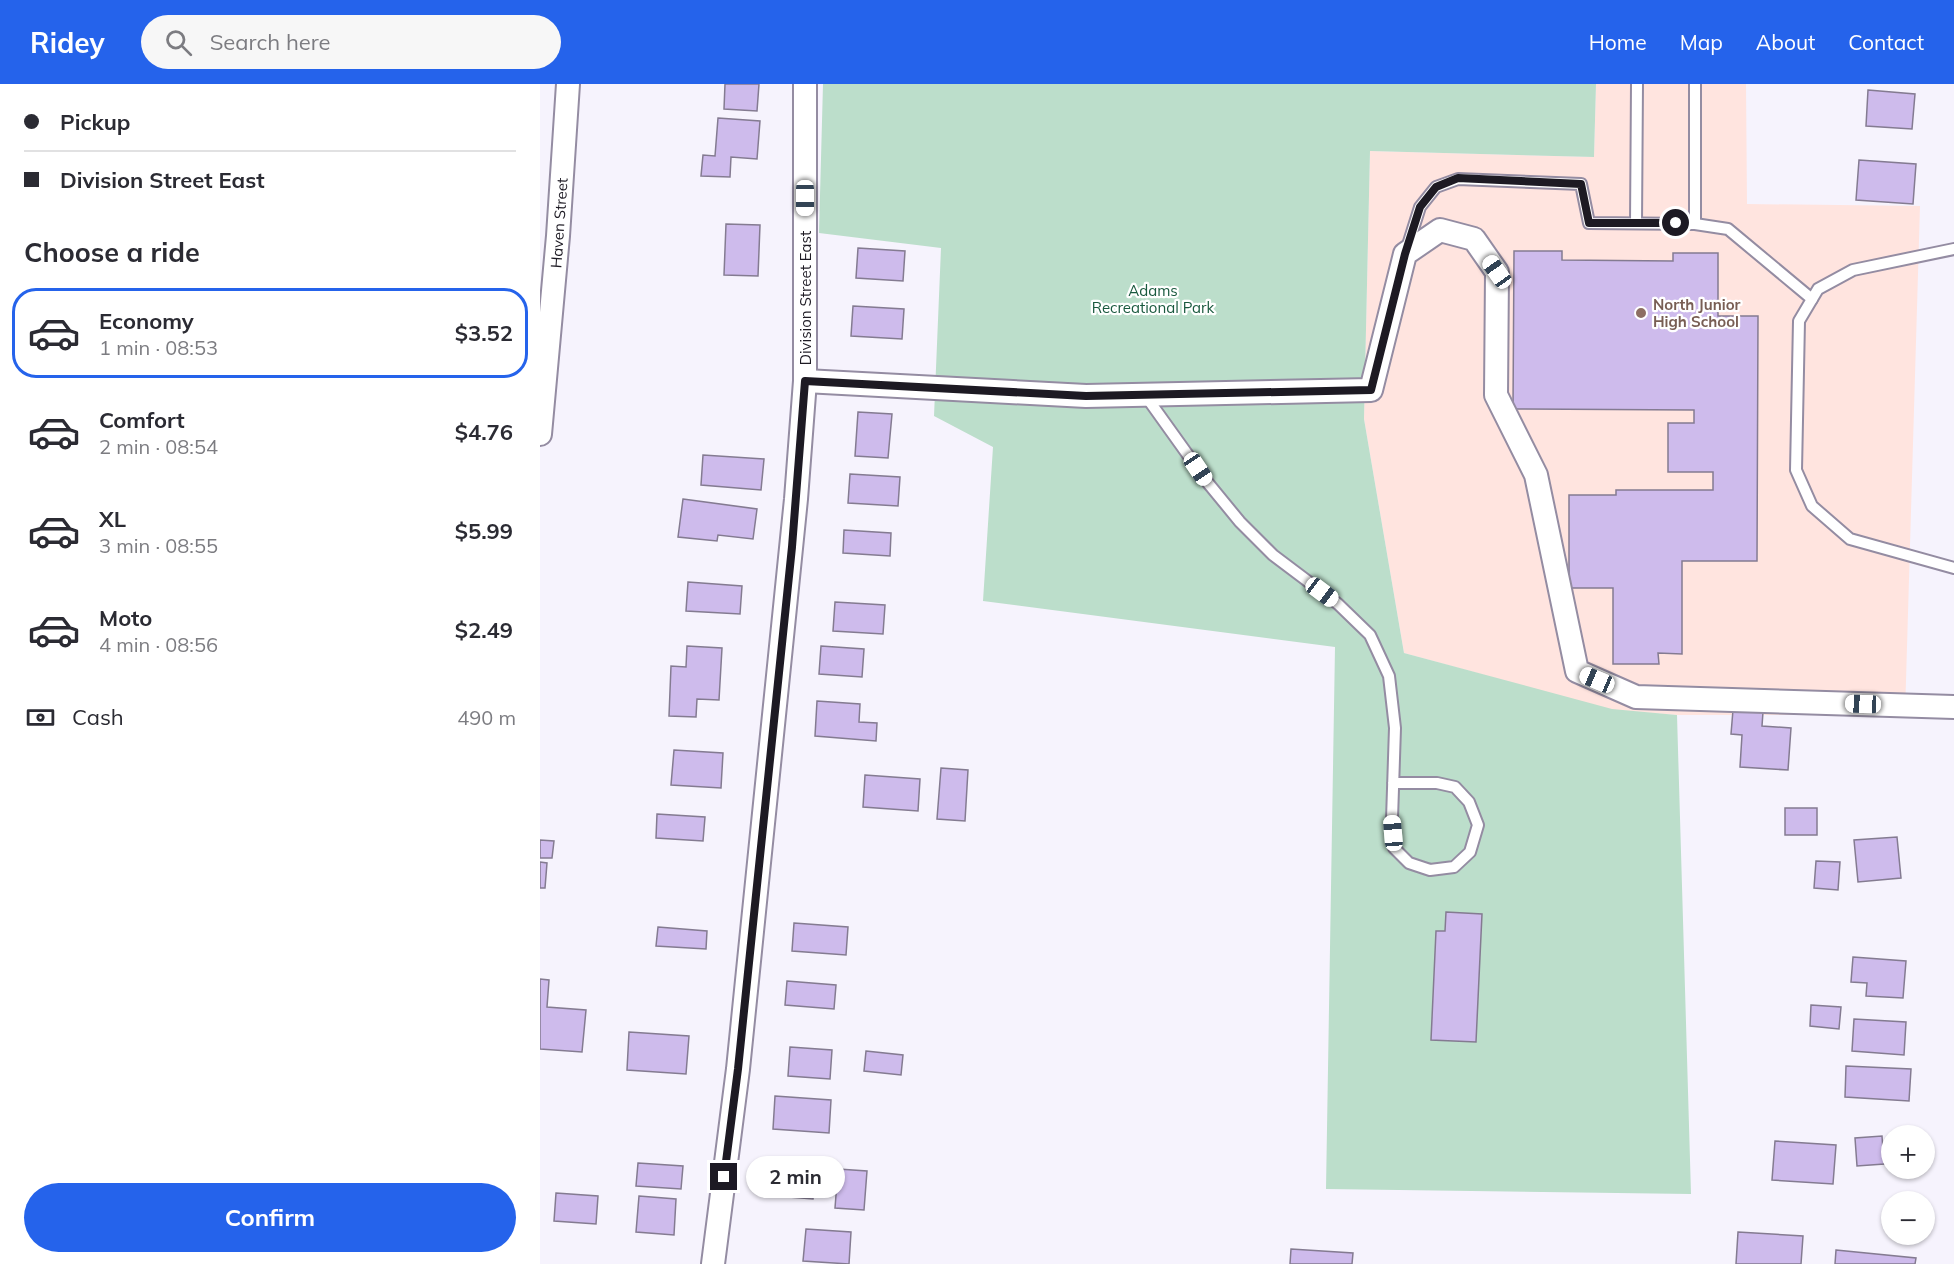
<!DOCTYPE html>
<html lang="en">
<head>
<meta charset="utf-8">
<style>
  :root { --surface:#fff; --page:#f7f7f7; --text:#2b2b33; --muted:#7c7c81; --line:#e1e1e2; --accent:#2563eb }
  body { margin:0; font-family:Mulish,sans-serif; background:var(--page); color:var(--text); height:100vh; display:flex; flex-direction:column; font-size:22px; white-space:nowrap }
  * { box-sizing:border-box; margin:0 }
  p { font-size:20px; color:var(--muted) }
  .icon { flex:none; width:33px; height:33px; fill:none; stroke:currentColor; stroke-width:2; stroke-linecap:round; stroke-linejoin:round }
  .map { position:relative; flex:1; overflow:hidden }
  .panel { display:flex; flex-direction:column; background:var(--surface); width:540px }
  .panel>* { flex:none }
  .hud { display:grid; align-content:center; height:132px; padding:0 24px; background:var(--surface) }
  .fabs { position:absolute; left:1341px; top:1041px; display:grid; gap:12px }
  .fabs a { display:grid; place-items:center; width:54px; height:54px; border-radius:50%; background:var(--surface); box-shadow:0 2px 4px #0004; font-size:30px }
  .end { position:absolute; width:27px; height:27px; margin:-14px; border:8px solid #1d1a23; background:#fff; box-shadow:0 0 0 3px #fff }
  .from { border-radius:50% }
  .bubble { position:absolute; height:42px; border-radius:21px; background:var(--surface); box-shadow:0 2px 4px #0004; font-size:20px; font-weight:700; line-height:42px; text-align:center }
  .car { position:absolute; width:18px; height:36px; margin:-18px -9px; border-radius:8px; box-shadow:0 0 4px 2px #0007; background:linear-gradient(#fff 24%,#345 0 40%,#fff 0 76%,#345 0 86%,#fff 0) }
  .hud b { display:flex; align-items:center; gap:21px; height:57px; font-size:22px }
  .hud b+b { border-top:2px solid var(--line) }
  .hud i { width:15px; height:15px; background:var(--text) }
  ul { padding:0; list-style:none }
  li { display:flex; align-items:center; gap:18px; height:90px; margin:0 12px 9px; padding:0 12px; border:3px solid transparent; border-radius:24px }
  li div { flex:1 }
  li b { display:block; font-size:22px }
  li em { font-style:normal; font-weight:700 }
  li.current { border-color:var(--accent) }
  li>.icon { width:54px; height:54px; stroke-width:1.5 }
  h2 { padding:0 24px; font-size:27px; line-height:72px }
  .pay { display:flex; align-items:center; gap:15px; height:66px; padding:0 24px; font-size:22px }
  .pay p { margin-inline-start:auto }
  .cta { display:flex; gap:12px; margin-top:auto; padding:12px 24px }
  .cta a { flex:1; height:69px; border-radius:36px; background:var(--accent); color:#fff; font-size:24px; font-weight:700; line-height:69px; text-align:center }
  header { display:flex; align-items:center; gap:36px; box-sizing:border-box; height:84px; padding:0 30px; background:var(--accent); color:#fff }
  header strong { font-size:28px }
  nav { display:flex; gap:33px; margin-inline-start:auto; font-size:21px }
  .search { width:420px; height:54px; background:var(--page); display:flex; align-items:center; gap:15px; box-sizing:border-box; padding:0 21px; border-radius:33px; color:var(--muted); font-size:22px }
  main { display:flex; flex:1; min-height:0 }
  .map>svg:first-child { display:block }
</style>
</head>
<body>
<header>
<strong>Ridey</strong>
<div class="search"><svg class="icon" aria-label="search" viewBox="0 0 24 24"><circle cx="10" cy="10" r="6"/><path d="M15 15l6 6"/></svg>Search here</div>
<nav><a>Home</a><a>Map</a><a>About</a><a>Contact</a></nav>
</header>
<main>
<section class="panel">
<div class="hud">
<b><i class="from"></i>Pickup</b>
<b><i></i>Division Street East</b>
</div>
<h2>Choose a ride</h2>
<ul>
<li class="current"><svg class="icon" aria-label="car" viewBox="0 0 24 24"><path d="M5 17H2v-5l4-1 3-4h7l3 4 3 1v5h-3M9 17h6M6 11h13"/><circle cx="7" cy="17" r="2"/><circle cx="17" cy="17" r="2"/></svg><div><b>Economy</b><p>1 min · 08:53</p></div><em>$3.52</em></li>
<li><svg class="icon" aria-label="car" viewBox="0 0 24 24"><path d="M5 17H2v-5l4-1 3-4h7l3 4 3 1v5h-3M9 17h6M6 11h13"/><circle cx="7" cy="17" r="2"/><circle cx="17" cy="17" r="2"/></svg><div><b>Comfort</b><p>2 min · 08:54</p></div><em>$4.76</em></li>
<li><svg class="icon" aria-label="car" viewBox="0 0 24 24"><path d="M5 17H2v-5l4-1 3-4h7l3 4 3 1v5h-3M9 17h6M6 11h13"/><circle cx="7" cy="17" r="2"/><circle cx="17" cy="17" r="2"/></svg><div><b>XL</b><p>3 min · 08:55</p></div><em>$5.99</em></li>
<li><svg class="icon" aria-label="car" viewBox="0 0 24 24"><path d="M5 17H2v-5l4-1 3-4h7l3 4 3 1v5h-3M9 17h6M6 11h13"/><circle cx="7" cy="17" r="2"/><circle cx="17" cy="17" r="2"/></svg><div><b>Moto</b><p>4 min · 08:56</p></div><em>$2.49</em></li>
</ul>
<div class="pay"><svg class="icon" aria-label="cash" viewBox="0 0 24 24"><path d="M3 7h18v10H3z"/><circle cx="12" cy="12" r="2"/></svg>Cash<p>490 m</p></div>
<div class="cta"><a>Confirm</a></div>
</section>
<div class="map">
<svg width="1414" height="1180" viewBox="0 0 1414 1180">
  <rect width="100%" height="100%" fill="#f6f3fd"/>
  <polygon fill="#ffe4df" points="1056,0 1206,0 1207,120 1380,122 1365,631 1137,631 1072,626 864,569 824,335 830,67 1054,73"/>
  <polygon fill="#bcdecb" points="283,0 1056,0 1054,73 830,67 824,335 864,569 1072,625 1137,631 1151,1110 786,1105 795,563 443,517 453,363 394,332 401,164 279,149"/>
  <g fill="#cebbec" stroke="#847b91" stroke-width="1.5">
    <polygon points="185,0 219,0 217,27 184,25"/>
    <polygon points="1328,6 1375,10 1372,45 1326,42"/>
    <polygon points="178,34 220,37 217,75 191,73 190,93 161,92 163,71 175,72"/>
    <polygon points="1319,76 1376,80 1373,120 1316,116"/>
    <polygon points="186,140 220,141 218,192 184,191"/>
    <polygon points="318,164 365,167 363,197 316,194"/>
    <polygon points="974,167 1022,167 1022,176 1133,177 1133,169 1178,169 1178,232 1218,232 1217,477 1142,477 1142,570 1118,569 1119,580 1073,580 1073,504 1029,504 1029,411 1076,411 1076,406 1173,406 1173,388 1128,388 1128,339 1154,339 1154,326 973,325"/>
    <polygon points="313,222 364,225 362,255 311,252"/>
    <polygon points="318,328 352,330 348,374 315,372"/>
    <polygon points="163,371 224,375 221,406 161,401"/>
    <polygon points="310,390 360,393 358,422 308,419"/>
    <polygon points="143,415 217,425 213,455 178,451 177,457 138,453"/>
    <polygon points="304,446 351,449 350,472 303,469"/>
    <polygon points="148,498 202,502 200,530 146,527"/>
    <polygon points="295,518 345,521 343,550 293,547"/>
    <polygon points="147,562 182,564 179,616 157,615 156,633 129,632 131,582 146,583"/>
    <polygon points="281,562 324,565 322,593 279,590"/>
    <polygon points="277,617 320,620 319,638 337,639 336,657 275,652"/>
    <polygon points="1193,626 1223,628 1222,642 1251,644 1248,686 1200,683 1202,651 1191,650"/>
    <polygon points="134,666 183,669 181,704 131,701"/>
    <polygon points="401,684 428,686 425,737 397,735"/>
    <polygon points="325,691 380,695 378,727 323,723"/>
    <rect x="1245" y="724" width="32" height="27"/>
    <polygon points="117,730 165,733 163,757 116,754"/>
    <polygon points="1357,753 1361,794 1318,798 1314,756"/>
    <polygon points="0,756 14,757 12,774 0,774"/>
    <polygon points="1276,777 1300,778 1298,806 1274,804"/>
    <polygon points="0,778 7,779 5,804 0,804"/>
    <polygon points="906,828 942,830 936,958 891,956 896,847 905,847"/>
    <polygon points="254,839 308,843 306,871 252,867"/>
    <polygon points="118,843 167,847 166,865 116,862"/>
    <polygon points="1313,873 1366,877 1363,914 1326,912 1327,899 1311,898"/>
    <polygon points="0,895 9,896 7,923 46,926 42,968 0,965"/>
    <polygon points="247,897 296,901 294,925 245,921"/>
    <polygon points="1271,921 1301,923 1299,945 1270,942"/>
    <polygon points="1314,935 1366,938 1364,971 1312,967"/>
    <polygon points="89,948 149,952 146,990 87,986"/>
    <polygon points="250,963 292,966 290,995 248,992"/>
    <polygon points="326,967 363,971 361,991 324,987"/>
    <polygon points="1306,982 1371,985 1369,1017 1305,1013"/>
    <polygon points="235,1012 291,1016 289,1049 233,1045"/>
    <polygon points="1342,1052 1344,1080 1317,1082 1315,1054"/>
    <polygon points="1235,1057 1296,1061 1293,1100 1232,1096"/>
    <polygon points="227,1077 276,1081 273,1115 224,1111"/>
    <polygon points="98,1079 143,1082 141,1105 96,1102"/>
    <polygon points="298,1085 327,1087 324,1126 295,1124"/>
    <polygon points="16,1109 58,1112 56,1140 14,1137"/>
    <polygon points="99,1112 136,1115 134,1151 96,1148"/>
    <polygon points="266,1145 311,1148 309,1180 263,1177"/>
    <polygon points="1198,1148 1263,1152 1261,1180 1196,1180"/>
    <polygon points="751,1165 813,1169 812,1180 750,1180"/>
    <polygon points="1296,1166 1376,1174 1375,1180 1295,1180"/>
  </g>
  <g fill="none" stroke-linecap="round" stroke-linejoin="round">
    <defs>
      <g id="lane">
        <polyline points="1155,0 1155,140"/>
        <polyline points="1096,139 1097,0"/>
        <polyline points="867,164 880,123 896,103 918,95 1041,100 1049,139 1155,140 1188,145 1272,215"/>
        <polyline points="1414,165 1313,186 1278,205 1259,237 1256,386 1272,422 1310,455 1414,484"/>
        <polyline points="605,311 668,399 700,438 733,471 798,520 830,551 849,592 855,644 852,735 854,764 869,779 890,786 914,783 930,768 938,741 929,718 915,703 897,699 853,699"/>
      </g>
      <g id="street">
        <polyline points="265,297 546,312 831,306 865,170 900,146 934,155 957,188 956,311 996,391 1037,587 1096,613 1414,623"/>
        <polyline points="0,350 18,152 28,0"/>
        <polyline points="173,1180 198,985 256,415 265,297 265,0"/>
      </g>
    </defs>
    <use href="#lane" stroke="#948ca2" stroke-width="14"/>
    <use href="#street" stroke="#948ca2" stroke-width="26"/>
    <use href="#lane" stroke="#fff" stroke-width="10"/>
    <use href="#street" stroke="#fff" stroke-width="22"/>
  </g>
  <g fill="none" stroke-linecap="round" stroke-linejoin="round">
    <polyline stroke="#1d1a23" stroke-width="8" points="184,1093 198,985 252,463 265,297 546,312 831,306 865,170 880,123 896,103 918,94 1041,100 1049,139 1136,139"/>
  </g>
  <circle fill="#8d6e63" stroke="#fff" stroke-width="2" cx="1101" cy="229" r="6"/>
  <g text-anchor="middle" dominant-baseline="central" stroke-width="4.5" stroke-linejoin="round" paint-order="stroke">
    <g font-size="15" fill="#1d1a23" stroke="#fff">
      <text transform="translate(19 139) rotate(-86)">Haven Street</text>
      <text transform="translate(265 214) rotate(-90)">Division Street East</text>
    </g>
    <g font-size="15" fill="#19593e" stroke="#fff">
      <text x="613" y="206">Adams<tspan x="613" dy="17">Recreational Park</tspan></text>
    </g>
    <g font-size="15" font-weight="bold" fill="#785e54" stroke="#fff" text-anchor="start">
      <text x="1113" y="220">North Junior<tspan x="1113" dy="17">High School</tspan></text>
    </g>
  </g>
</svg>
<div class="fabs">
<a>+</a>
<a>−</a>
</div>
<i class="end from" style="left:1136px;top:139px"></i>
<i class="end" style="left:184px;top:1093px"></i>
<div class="bubble" style="left:206px;top:1072px;width:99px">2 min</div>
<i class="car" style="left:265px;top:114px;rotate:180deg"></i>
<i class="car" style="left:957px;top:188px;rotate:325deg"></i>
<i class="car" style="left:658px;top:385px;rotate:146deg"></i>
<i class="car" style="left:782px;top:508px;rotate:127deg"></i>
<i class="car" style="left:1057px;top:596px;rotate:293deg"></i>
<i class="car" style="left:1323px;top:620px;rotate:272deg"></i>
<i class="car" style="left:853px;top:749px;rotate:355deg"></i>
</div>
</main>
</body>
</html>
